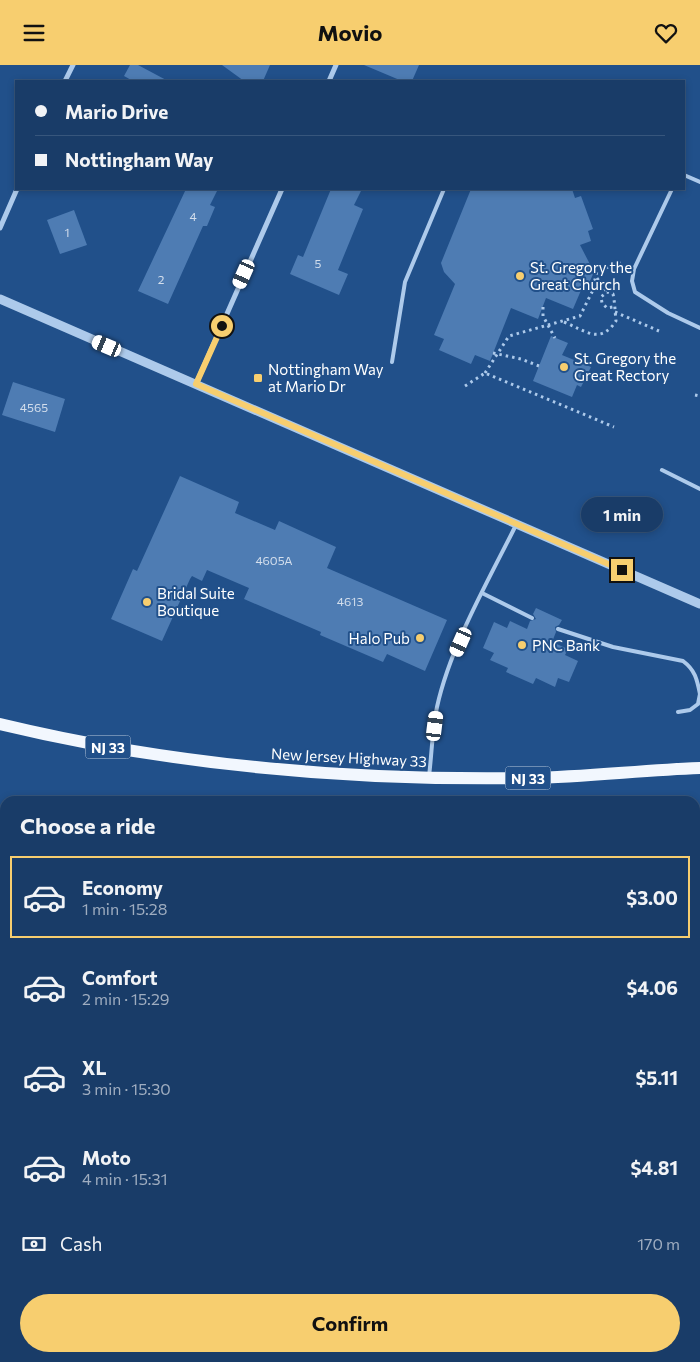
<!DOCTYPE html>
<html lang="en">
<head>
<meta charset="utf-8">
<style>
  :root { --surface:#193c68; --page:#22436e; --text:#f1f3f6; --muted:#9fadc0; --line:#37567c; --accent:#f7ce6f }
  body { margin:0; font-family:Commissioner,sans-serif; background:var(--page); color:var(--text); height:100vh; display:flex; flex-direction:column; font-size:19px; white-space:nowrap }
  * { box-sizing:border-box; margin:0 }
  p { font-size:16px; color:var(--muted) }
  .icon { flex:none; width:28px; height:28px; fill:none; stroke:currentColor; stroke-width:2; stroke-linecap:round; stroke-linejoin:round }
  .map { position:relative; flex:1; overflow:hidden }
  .sheet { position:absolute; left:0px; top:731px; width:700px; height:566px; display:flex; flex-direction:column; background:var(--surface); border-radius:15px 15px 0 0; box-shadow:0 2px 8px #0003,0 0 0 1px var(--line) }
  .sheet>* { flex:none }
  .guide { position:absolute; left:15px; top:15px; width:670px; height:110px; border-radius:0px; box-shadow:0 2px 8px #0003,0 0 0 1px var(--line); display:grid; align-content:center; height:110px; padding:0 20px; background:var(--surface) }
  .end { position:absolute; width:22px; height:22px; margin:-11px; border:6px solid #f7ce6f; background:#111; box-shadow:0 0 0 2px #111 }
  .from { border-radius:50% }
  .bubble { position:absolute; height:35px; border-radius:18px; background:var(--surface); box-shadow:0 2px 8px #0003,0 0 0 1px var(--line); font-size:16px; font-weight:700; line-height:35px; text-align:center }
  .car { position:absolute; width:15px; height:30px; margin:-15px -8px; border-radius:6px; box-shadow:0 0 4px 1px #0007; background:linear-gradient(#fff 24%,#345 0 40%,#fff 0 76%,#345 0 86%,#fff 0) }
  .guide b { display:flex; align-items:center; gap:18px; height:48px; font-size:19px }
  .guide b+b { border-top:1px solid var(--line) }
  .guide i { width:12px; height:12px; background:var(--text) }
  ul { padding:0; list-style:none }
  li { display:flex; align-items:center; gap:15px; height:82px; margin:0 10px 8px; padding:0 10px; border:2px solid transparent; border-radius:0px }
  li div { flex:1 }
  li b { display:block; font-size:19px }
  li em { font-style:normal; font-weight:700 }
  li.current { border-color:var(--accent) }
  li>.icon { width:45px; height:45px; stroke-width:1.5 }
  h2 { padding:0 20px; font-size:22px; line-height:60px }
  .pay { display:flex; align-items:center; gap:12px; height:55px; padding:0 20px; font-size:19px }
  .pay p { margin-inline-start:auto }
  .button { display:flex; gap:10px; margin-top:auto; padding:10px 20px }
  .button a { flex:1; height:58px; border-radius:30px; background:var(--accent); color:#111; font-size:20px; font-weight:700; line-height:58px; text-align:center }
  header { display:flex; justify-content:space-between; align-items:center; height:65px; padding:0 20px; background:var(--accent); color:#111; font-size:22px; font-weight:700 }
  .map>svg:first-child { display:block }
</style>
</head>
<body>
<header><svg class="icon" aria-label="menu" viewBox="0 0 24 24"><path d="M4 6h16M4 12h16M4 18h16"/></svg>Movio<svg class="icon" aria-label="heart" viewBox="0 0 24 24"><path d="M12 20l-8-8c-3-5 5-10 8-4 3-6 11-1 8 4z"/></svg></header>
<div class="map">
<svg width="700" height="1297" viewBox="0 0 700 1297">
  <rect width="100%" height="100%" fill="#21508a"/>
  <g fill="#356aa7">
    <polygon points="695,976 700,977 700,1297 633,1297 620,1293 695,1292"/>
    <polygon points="5,1137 5,1292 75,1293 50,1297 0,1297 0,1141"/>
  </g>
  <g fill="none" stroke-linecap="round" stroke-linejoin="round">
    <g stroke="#a1c5ec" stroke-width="6">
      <polyline points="1,1221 5,1209"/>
      <polyline points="695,1255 700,1257"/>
    </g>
  </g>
  <g fill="#4e7cb3">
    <polygon points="130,0 138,0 168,16 133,16 124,11"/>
    <polygon points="222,0 270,0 263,16 244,16"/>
    <polygon points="364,0 419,0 412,16 402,16"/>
    <polygon points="186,124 218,124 210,140 215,142 207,161 203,161 168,239 138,226"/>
    <polygon points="331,124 362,124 354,140 363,144 338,205 348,209 339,230 290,209 298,190 303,192"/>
    <polygon points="471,124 572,124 575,133 581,131 593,164 588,166 591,176 580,180 594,207 586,225 582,223 573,244 546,233 538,254 511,243 490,296 475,290 471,299 439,285 444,274 434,270 455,219 444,207 441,198"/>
    <polygon points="74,145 87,180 60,189 47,155"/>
    <polygon points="551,271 568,278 562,290 591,302 581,322 577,320 572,332 533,316"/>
    <polygon points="13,317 65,334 55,367 2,350"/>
    <polygon points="180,411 239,437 235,448 275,465 279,456 336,482 327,503 447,555 425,606 387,589 383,597 320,570 321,567 244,534 249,523 207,505 202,516 192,511 190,514 162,576 111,554 133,504 137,506"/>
    <polygon points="536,543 562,555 559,560 555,562 556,567 552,577 568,584 565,590 578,596 569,617 558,613 555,622 536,613 533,619 506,607 508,603 490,595 494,588 483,583 494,557 507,563 510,556 527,564 530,556 536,554 533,549"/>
  </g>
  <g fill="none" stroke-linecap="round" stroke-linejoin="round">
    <g stroke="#adcaeb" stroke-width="3" stroke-dasharray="2.5 4" stroke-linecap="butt">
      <polyline points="597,213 607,227"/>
      <polyline points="543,242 543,251 555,273"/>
      <polyline points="615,247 659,266"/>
      <path d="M564,257c22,9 36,23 52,-1 -1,-9 -1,-18 -3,-27l-6,-2 -6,5 1,6 5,5 6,-1"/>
      <polyline points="493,288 521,294 539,301"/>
      <polyline points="485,308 509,271 580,251 592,227 597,206 619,198 623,199"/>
      <polyline points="465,321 485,308 614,362"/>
      <polyline points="695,330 700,331"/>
    </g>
    <g stroke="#adcaeb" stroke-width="4">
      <polyline points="684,110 700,117"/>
      <polyline points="672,124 634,204 632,216 635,227 668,248 700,263"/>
      <polyline points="392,297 405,217 444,124"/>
      <polyline points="662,405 700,424"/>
      <polyline points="482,528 532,553"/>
      <path d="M558,564l55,18 70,14c12,9 14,18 17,33"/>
      <polyline points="678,647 690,645 698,639 700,629"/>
      <path d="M429,711c3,-23 3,-46 8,-69 13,-60 51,-126 79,-182"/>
      <polyline points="695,817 700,817"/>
    </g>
    <g stroke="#adcaeb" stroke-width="5">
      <polyline points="65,16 73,0"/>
      <polyline points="329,16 336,0"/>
      <polyline points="0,163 17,124"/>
      <polyline points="196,319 282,124"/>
    </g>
    <polyline stroke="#adcaeb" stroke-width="9" points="0,234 700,539"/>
    <path stroke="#f2f7fe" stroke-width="12" d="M0,659c174,42 351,57 530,54 57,-1 113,-8 170,-10"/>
  </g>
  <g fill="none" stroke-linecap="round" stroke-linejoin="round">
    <polyline stroke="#f7ce6f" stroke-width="6" points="222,261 196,319 622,505"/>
  </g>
  <g fill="#f7ce6f" stroke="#21508a" stroke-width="2">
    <circle cx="520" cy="211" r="5"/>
    <circle cx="564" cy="302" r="5"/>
    <rect x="253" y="308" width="10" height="10" rx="2.5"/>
    <circle cx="147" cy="537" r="5"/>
    <circle cx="420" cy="573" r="5"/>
    <circle cx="522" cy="580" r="5"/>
  </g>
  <g text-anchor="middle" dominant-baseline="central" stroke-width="4" stroke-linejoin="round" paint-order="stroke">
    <g font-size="12" fill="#d3deec">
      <text x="193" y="151">4</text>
      <text x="67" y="167">1</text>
      <text x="318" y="198">5</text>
      <text x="161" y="214">2</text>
      <text x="34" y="342">4565</text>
      <text x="274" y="495">4605A</text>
      <text x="350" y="536">4613</text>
    </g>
    <g fill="#21508a" stroke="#bccadc" stroke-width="1">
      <rect x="85.5" y="670.5" width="45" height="23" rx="4"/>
      <rect x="505.5" y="701.5" width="45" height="23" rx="4"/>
    </g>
    <g font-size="14" font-weight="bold" fill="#fff">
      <text x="108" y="682">NJ 33</text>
      <text x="528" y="713">NJ 33</text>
    </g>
    <g font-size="15" fill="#fff" stroke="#21508a" text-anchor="start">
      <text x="530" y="202">St. Gregory the<tspan x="530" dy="17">Great Church</tspan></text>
      <text x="574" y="293">St. Gregory the<tspan x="574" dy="17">Great Rectory</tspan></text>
      <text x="268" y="304">Nottingham Way<tspan x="268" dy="17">at Mario Dr</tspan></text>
      <text x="157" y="528">Bridal Suite<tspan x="157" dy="17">Boutique</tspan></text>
      <text x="410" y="573" text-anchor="end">Halo Pub</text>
      <text x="532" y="580">PNC Bank</text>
    </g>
    <g font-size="15" fill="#fff" stroke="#21508a">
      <text transform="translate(349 692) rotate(3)">New Jersey Highway 33</text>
    </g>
  </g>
</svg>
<i class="end from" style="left:222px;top:261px"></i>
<i class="end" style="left:622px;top:505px"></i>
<div class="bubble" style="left:581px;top:432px;width:82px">1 min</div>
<i class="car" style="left:244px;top:209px;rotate:204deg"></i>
<i class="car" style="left:107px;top:281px;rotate:293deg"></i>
<i class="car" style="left:461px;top:577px;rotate:204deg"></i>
<i class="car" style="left:435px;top:661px;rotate:7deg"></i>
<div class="guide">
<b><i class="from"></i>Mario Drive</b>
<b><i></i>Nottingham Way</b>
</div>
<section class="sheet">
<h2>Choose a ride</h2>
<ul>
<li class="current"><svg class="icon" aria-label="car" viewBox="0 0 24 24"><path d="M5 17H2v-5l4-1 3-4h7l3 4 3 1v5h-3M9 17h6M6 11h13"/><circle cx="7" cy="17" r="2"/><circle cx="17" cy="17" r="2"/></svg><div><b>Economy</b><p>1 min · 15:28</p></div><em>$3.00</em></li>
<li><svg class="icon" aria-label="car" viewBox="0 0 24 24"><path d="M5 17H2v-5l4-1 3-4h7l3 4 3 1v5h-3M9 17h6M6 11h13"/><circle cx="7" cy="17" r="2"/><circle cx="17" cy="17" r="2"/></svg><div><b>Comfort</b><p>2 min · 15:29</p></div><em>$4.06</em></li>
<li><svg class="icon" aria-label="car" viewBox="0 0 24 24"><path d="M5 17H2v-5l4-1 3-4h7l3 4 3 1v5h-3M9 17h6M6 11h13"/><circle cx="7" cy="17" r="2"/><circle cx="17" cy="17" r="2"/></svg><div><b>XL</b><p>3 min · 15:30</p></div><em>$5.11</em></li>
<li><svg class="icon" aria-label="car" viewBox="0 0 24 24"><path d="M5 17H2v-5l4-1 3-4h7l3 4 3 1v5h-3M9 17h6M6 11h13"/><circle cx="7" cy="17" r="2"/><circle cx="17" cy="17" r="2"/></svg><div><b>Moto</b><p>4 min · 15:31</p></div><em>$4.81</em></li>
</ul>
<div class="pay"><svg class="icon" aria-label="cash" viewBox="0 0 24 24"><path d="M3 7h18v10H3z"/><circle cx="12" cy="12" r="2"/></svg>Cash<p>170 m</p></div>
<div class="button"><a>Confirm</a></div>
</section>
</div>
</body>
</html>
